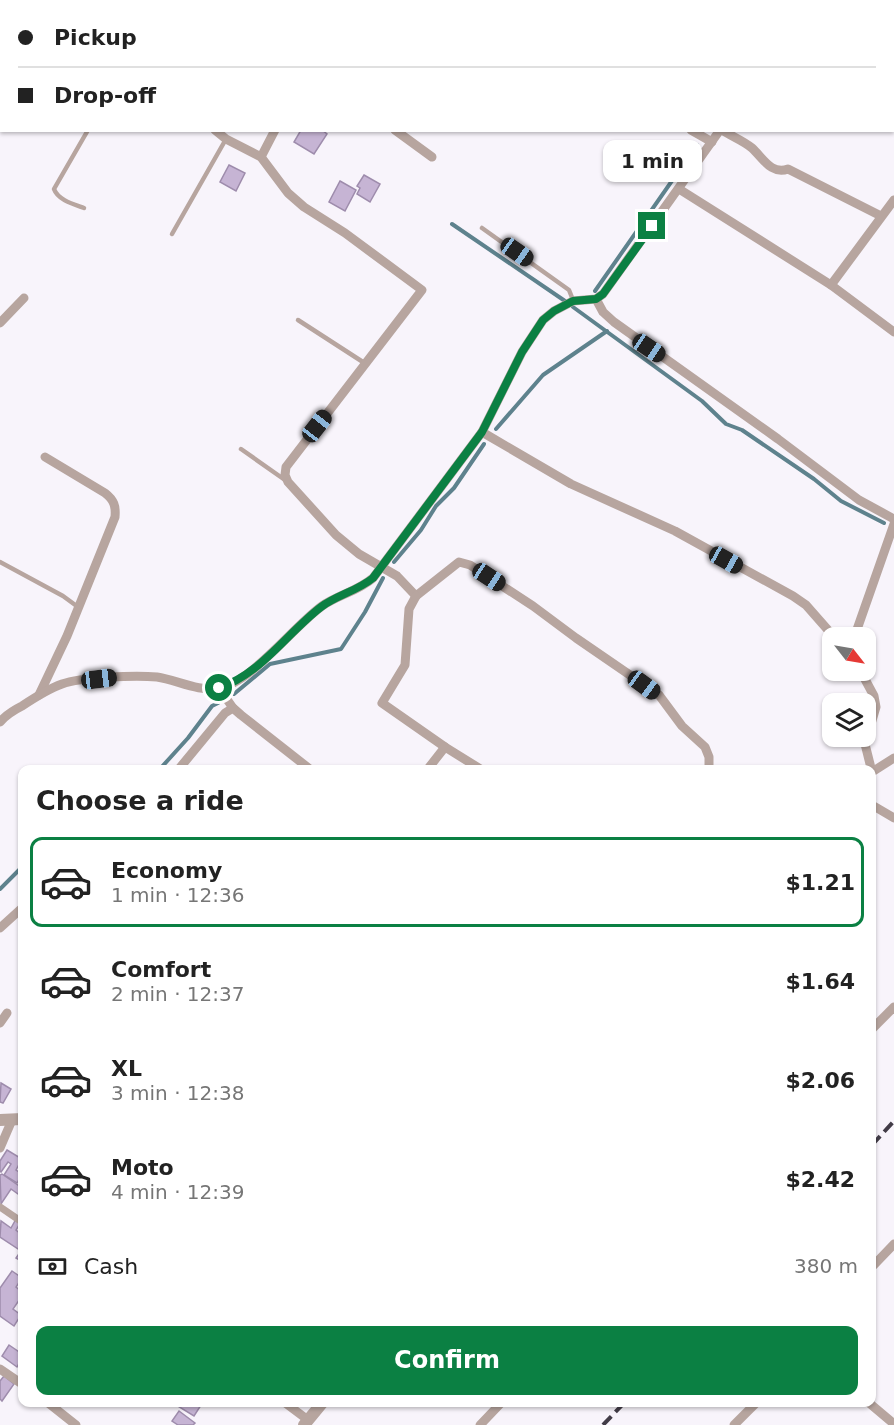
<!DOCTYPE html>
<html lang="en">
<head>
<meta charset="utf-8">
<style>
  :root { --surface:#fff; --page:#f6f6f6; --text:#222; --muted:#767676; --line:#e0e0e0; --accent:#0b8043 }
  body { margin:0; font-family:"DejaVu Sans",sans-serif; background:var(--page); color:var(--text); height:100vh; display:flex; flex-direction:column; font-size:22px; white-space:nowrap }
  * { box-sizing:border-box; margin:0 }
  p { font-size:20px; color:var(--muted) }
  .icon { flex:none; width:33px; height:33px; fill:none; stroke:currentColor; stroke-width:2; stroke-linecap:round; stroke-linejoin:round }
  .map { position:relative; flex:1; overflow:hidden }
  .details { position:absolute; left:18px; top:765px; width:858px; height:642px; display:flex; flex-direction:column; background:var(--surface); border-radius:12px; box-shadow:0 2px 4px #0004 }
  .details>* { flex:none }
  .banner { position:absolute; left:0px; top:0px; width:894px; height:132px; box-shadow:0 2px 4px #0004; display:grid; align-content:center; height:132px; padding:0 18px; background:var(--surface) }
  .needle { width:39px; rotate:121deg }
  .buttons { position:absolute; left:822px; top:627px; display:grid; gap:12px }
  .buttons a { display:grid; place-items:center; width:54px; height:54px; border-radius:12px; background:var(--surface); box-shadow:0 2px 4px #0004; font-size:30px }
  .end { position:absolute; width:27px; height:27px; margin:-14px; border:8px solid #0b8043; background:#fff; box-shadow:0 0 0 3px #fff }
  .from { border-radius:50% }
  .bubble { position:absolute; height:42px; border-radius:12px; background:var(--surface); box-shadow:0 2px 4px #0004; font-size:20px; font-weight:800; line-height:42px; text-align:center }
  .car { position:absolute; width:18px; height:36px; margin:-18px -9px; border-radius:8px; box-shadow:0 0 4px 2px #0007; background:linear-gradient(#222 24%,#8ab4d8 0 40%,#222 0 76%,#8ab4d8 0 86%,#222 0) }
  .banner b { display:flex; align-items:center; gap:21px; height:57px; font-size:22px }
  .banner b+b { border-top:2px solid var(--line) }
  .banner i { width:15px; height:15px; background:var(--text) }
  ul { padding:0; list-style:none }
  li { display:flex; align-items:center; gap:18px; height:90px; margin:0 12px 9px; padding:0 6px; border:3px solid transparent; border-radius:12px }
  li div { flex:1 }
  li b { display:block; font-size:22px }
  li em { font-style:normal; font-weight:800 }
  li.current { border-color:var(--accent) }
  li>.icon { width:54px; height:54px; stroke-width:1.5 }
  h2 { padding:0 18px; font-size:27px; line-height:72px }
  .pay { display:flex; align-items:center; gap:15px; height:66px; padding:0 18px; font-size:22px }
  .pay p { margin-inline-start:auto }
  .action { display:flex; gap:12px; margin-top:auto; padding:12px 18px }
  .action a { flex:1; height:69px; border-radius:12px; background:var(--accent); color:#fff; font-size:24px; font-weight:800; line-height:69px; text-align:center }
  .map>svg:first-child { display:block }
</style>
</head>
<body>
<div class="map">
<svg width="894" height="1425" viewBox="0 0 894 1425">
  <rect width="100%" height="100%" fill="#f8f4fb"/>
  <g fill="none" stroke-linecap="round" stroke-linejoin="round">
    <g stroke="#5e828d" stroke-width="4">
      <polyline points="798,2 799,0"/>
      <polyline points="452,224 565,301"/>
      <polyline points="595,291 697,145"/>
      <polyline points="573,307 702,401 726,424 742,430 814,479 841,501 884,523"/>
      <polyline points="496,429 543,375 607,331"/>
      <polyline points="394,562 421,530 436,506 454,488 484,444"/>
      <polyline points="234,694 270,664 341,649 365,612 383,578"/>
      <polyline points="159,770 188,738 212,706 218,703"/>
      <polyline points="0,889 22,867"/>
    </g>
  </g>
  <g fill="#c6b4d4" stroke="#9e8cac" stroke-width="1.5">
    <polygon points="301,130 322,130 327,134 314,154 294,142"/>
    <polygon points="229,165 245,173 236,191 220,182"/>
    <polygon points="364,175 380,184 370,202 357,194 360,188 357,186"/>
    <polygon points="340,181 356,190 345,211 329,202"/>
    <polygon points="1,1083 11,1089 3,1103 0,1102"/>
    <polygon points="7,1150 22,1159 16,1170 22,1174 17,1183 4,1175 11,1164 8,1162 1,1172 0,1171 0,1161"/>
    <polygon points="2,1174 22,1188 18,1194 11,1189 1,1204 0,1175"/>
    <polygon points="16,1219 21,1222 16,1230 22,1235 21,1261 16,1258 21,1251 0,1237 1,1221 11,1228"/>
    <polygon points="12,1271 22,1278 16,1287 22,1292 22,1296 13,1309 21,1315 14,1326 0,1316 0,1288"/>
    <polygon points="9,1345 22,1354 22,1358 17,1367 2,1356"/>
    <polygon points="4,1376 14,1384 2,1401 0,1399 0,1381"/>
    <polygon points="177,1402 203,1402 194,1416 176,1405"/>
    <polygon points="179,1411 195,1423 193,1425 178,1425 172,1421"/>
  </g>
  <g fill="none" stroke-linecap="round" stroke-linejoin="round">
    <g stroke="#b7a59f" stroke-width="4.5">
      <path d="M84,208c-11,-4 -26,-8 -30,-19l34,-59"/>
      <polyline points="482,228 569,290 573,300"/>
      <polyline points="172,234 226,139"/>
      <polyline points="298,320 366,364"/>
      <polyline points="241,449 285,480"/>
      <polyline points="0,562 63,596 78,607"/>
    </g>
    <polyline stroke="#b7a59f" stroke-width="7" points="0,1207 22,1222"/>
    <g stroke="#b7a59f" stroke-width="9">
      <polyline points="83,0 85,2"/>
      <polyline points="262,0 263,2"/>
      <polyline points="386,0 389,2"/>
      <polyline points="112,2 113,0"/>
      <polyline points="366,2 367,0"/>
      <polyline points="811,2 812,0"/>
      <polyline points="0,68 2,69"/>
      <polyline points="892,88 894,89"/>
      <polyline points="0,112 2,110"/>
      <polyline points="215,130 226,139 261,157 288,193 304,207 345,233 422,290 286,467 285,475 288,482 336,535 359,554 397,576 416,596 459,562 470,565 533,606 576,638 659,695 682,726 705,747 709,757 709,770"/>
      <polyline points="395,130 432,157"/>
      <polyline points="691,130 712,142"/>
      <path d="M722,130c9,6 22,11 30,18 11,10 19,27 36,21l93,47"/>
      <polyline points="261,157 275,130"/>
      <polyline points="679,189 831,285 894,332"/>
      <polyline points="831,285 894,200"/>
      <polyline points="596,299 603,312 614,322 778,439 859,500 894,519"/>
      <polyline points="0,323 24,298"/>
      <polyline points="482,432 571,484 675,531 793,596 806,605 835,638"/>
      <polyline points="416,596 409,609 405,665 382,703 445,747"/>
      <polyline points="854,638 894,524"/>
      <polyline points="860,670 874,696 876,707 865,744 872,772"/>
      <polyline points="219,688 233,708 241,715 311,770"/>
      <path d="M39,695l28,-59 48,-119c1,-11 -1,-17 -10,-24l-60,-36"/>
      <path d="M0,722c6,-7 14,-12 22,-16 12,-8 26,-17 40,-22 19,-7 74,-9 95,-7 20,3 41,15 62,11 32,-5 75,-62 103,-82 16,-11 36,-15 51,-28l109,-146 40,-80 21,-32 11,-9 19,-10 23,-2 7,-5 117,-164"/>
      <polyline points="178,770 225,713 233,708"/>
      <polyline points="427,770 445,747 482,770"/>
      <polyline points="872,772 894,758"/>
      <polyline points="872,805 894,818"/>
      <polyline points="0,928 22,908"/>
      <polyline points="0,1023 7,1013"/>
      <polyline points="872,1029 894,1007"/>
      <polyline points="0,1148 12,1120"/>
      <polyline points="872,1267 894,1244"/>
      <polyline points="0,1369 22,1384"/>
      <polyline points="47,1402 76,1425"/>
      <polyline points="284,1402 308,1420"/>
      <polyline points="868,1402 894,1424"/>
      <polyline points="480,1425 502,1402"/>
      <polyline points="734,1425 757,1402"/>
    </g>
    <g stroke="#b7a59f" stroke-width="12">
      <polyline points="0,1120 22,1119"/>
      <polyline points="304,1425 323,1402"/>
    </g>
    <g stroke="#423c47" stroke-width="4" stroke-dasharray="12 6" stroke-linecap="butt">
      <polyline points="872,1145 894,1121"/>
      <polyline points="603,1425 625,1402"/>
    </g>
  </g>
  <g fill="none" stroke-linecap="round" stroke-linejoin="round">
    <path stroke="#0b8043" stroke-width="8" d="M219,688c42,-14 68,-55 102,-81 16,-12 36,-16 52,-29l109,-146 40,-80 21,-32 11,-9 19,-10 23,-2 7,-5 49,-68"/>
  </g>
</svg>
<div class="buttons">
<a><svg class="needle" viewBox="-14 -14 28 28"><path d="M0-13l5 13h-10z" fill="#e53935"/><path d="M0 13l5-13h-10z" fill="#767676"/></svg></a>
<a><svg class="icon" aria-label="layers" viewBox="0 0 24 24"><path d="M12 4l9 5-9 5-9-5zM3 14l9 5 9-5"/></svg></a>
</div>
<i class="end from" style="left:219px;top:688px"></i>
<i class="end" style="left:652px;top:226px"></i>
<div class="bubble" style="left:603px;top:140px;width:99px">1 min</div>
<i class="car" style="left:517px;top:252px;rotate:125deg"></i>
<i class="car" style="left:649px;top:348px;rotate:124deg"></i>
<i class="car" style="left:317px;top:426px;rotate:38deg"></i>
<i class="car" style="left:726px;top:560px;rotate:119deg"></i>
<i class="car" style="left:489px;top:577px;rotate:123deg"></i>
<i class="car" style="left:99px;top:679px;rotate:83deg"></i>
<i class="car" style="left:644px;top:685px;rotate:126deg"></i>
<div class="banner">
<b><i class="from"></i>Pickup</b>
<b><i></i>Drop-off</b>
</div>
<section class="details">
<h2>Choose a ride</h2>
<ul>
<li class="current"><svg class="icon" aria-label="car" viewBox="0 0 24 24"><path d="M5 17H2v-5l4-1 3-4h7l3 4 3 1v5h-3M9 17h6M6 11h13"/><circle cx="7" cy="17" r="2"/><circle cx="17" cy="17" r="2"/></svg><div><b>Economy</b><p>1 min · 12:36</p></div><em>$1.21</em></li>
<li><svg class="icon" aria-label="car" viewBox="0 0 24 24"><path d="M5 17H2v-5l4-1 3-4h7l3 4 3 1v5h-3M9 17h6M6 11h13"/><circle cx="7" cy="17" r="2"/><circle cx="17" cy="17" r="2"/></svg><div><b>Comfort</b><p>2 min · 12:37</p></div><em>$1.64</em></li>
<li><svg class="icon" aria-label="car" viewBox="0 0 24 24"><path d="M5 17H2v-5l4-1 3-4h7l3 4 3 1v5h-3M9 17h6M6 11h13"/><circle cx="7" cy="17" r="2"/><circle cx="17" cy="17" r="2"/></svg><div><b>XL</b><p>3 min · 12:38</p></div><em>$2.06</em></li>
<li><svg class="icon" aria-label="car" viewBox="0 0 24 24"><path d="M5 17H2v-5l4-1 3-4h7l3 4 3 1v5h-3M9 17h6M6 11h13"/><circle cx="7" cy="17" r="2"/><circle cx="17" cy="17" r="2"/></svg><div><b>Moto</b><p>4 min · 12:39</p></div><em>$2.42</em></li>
</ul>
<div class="pay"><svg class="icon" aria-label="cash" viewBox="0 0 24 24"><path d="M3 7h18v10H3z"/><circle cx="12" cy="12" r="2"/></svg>Cash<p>380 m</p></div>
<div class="action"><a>Confirm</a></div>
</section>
</div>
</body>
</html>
